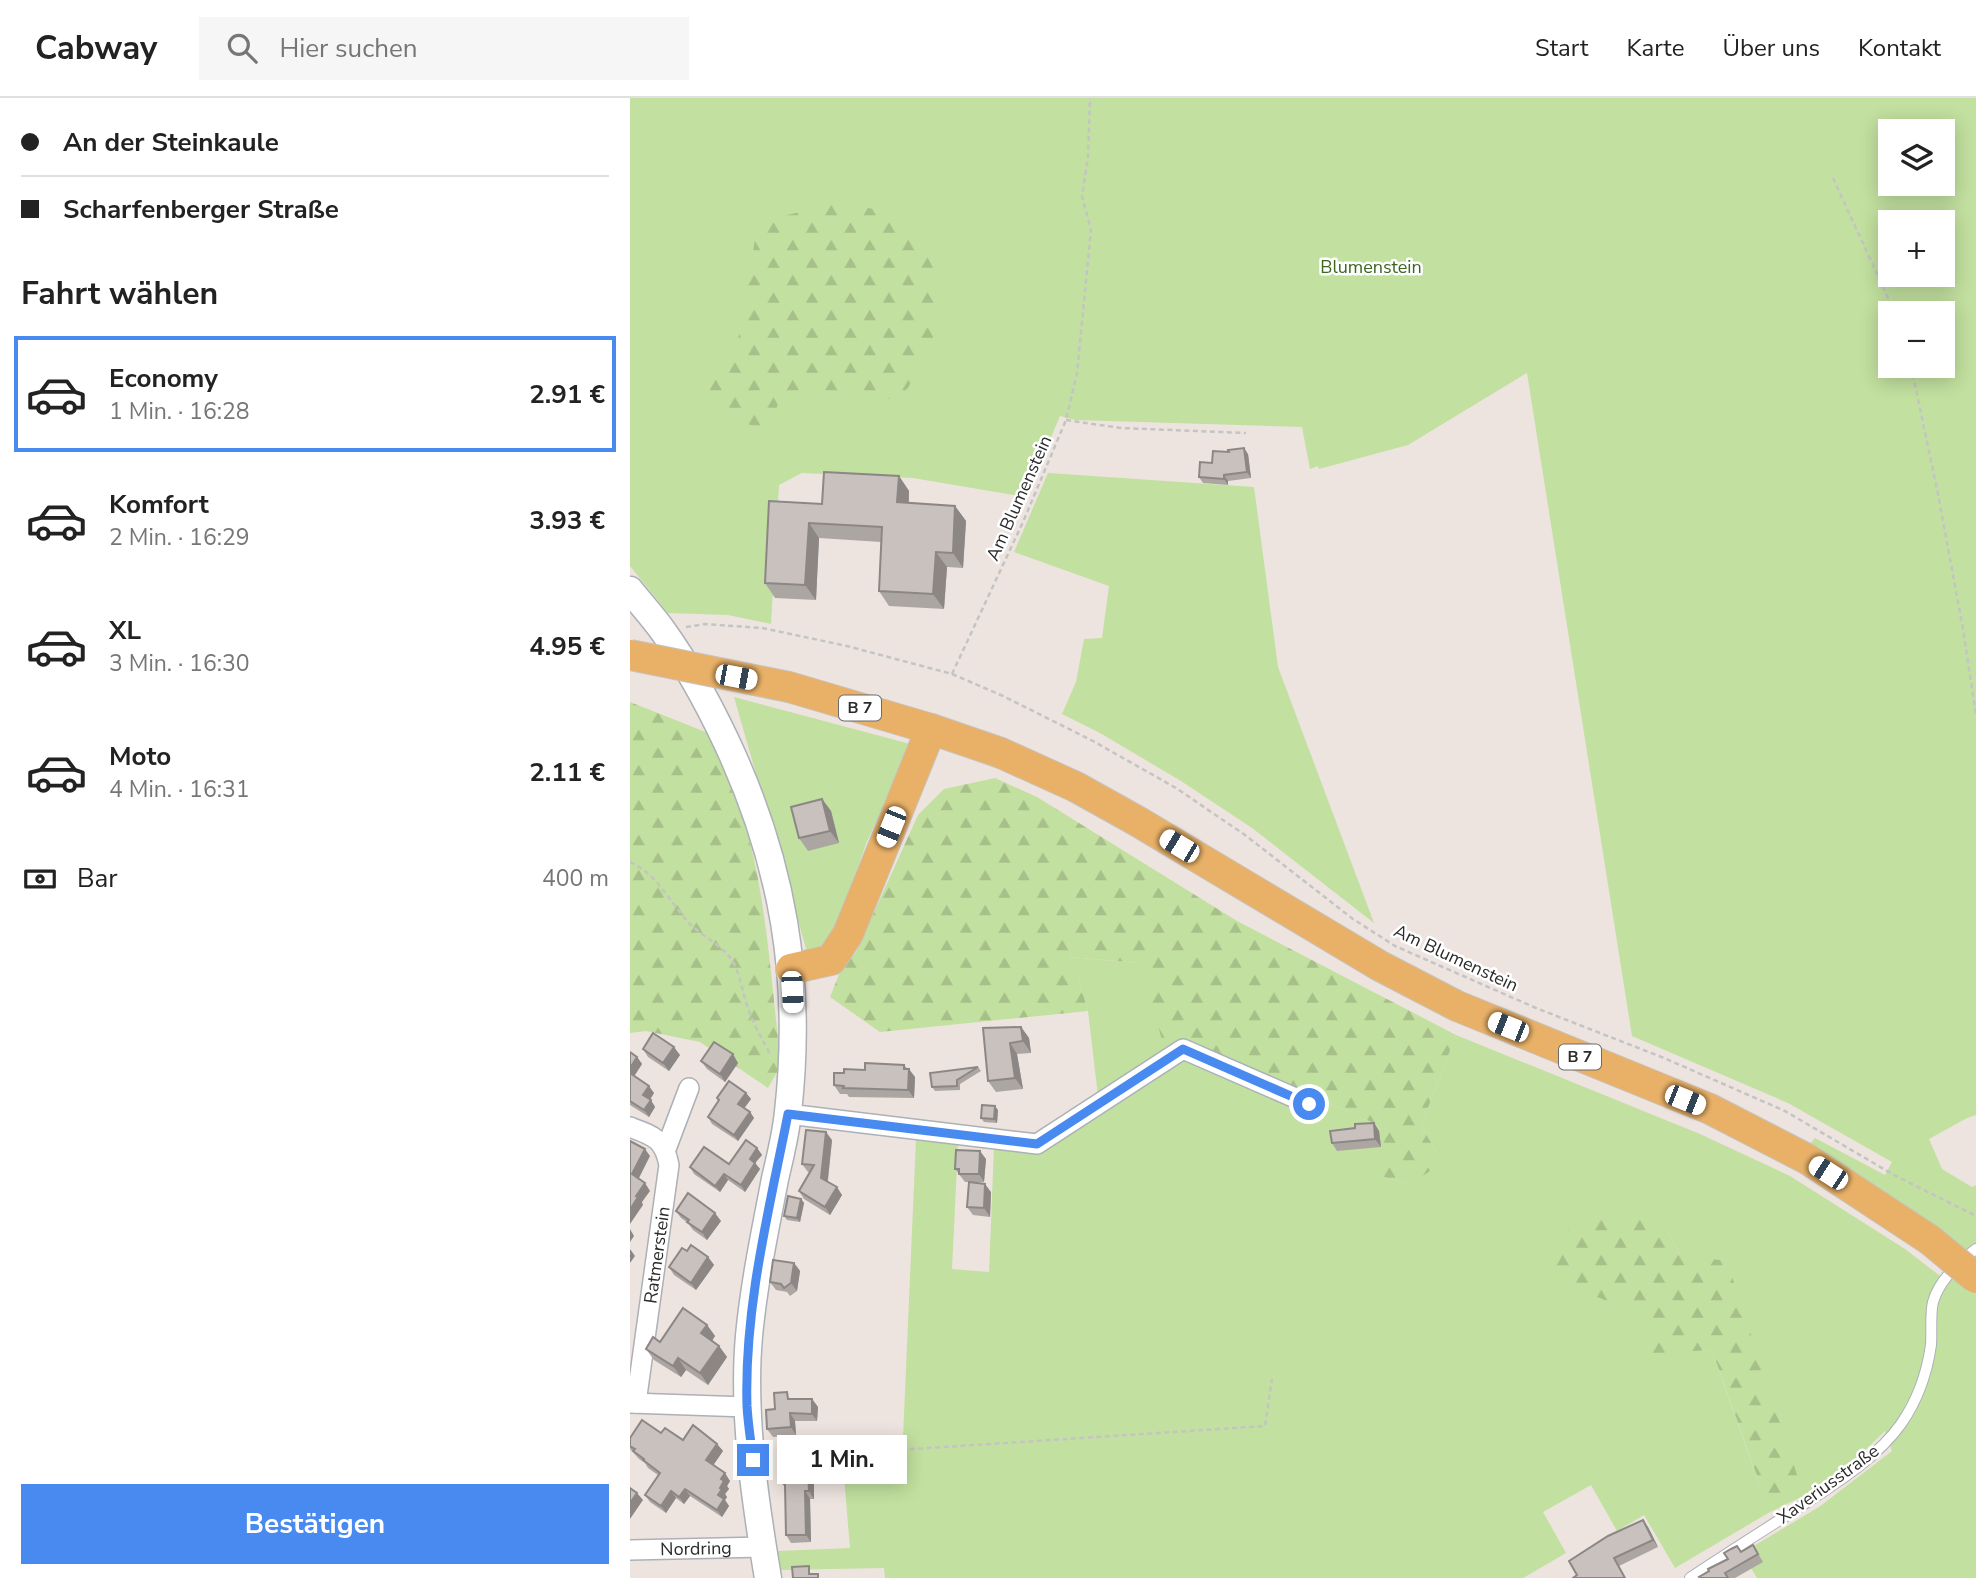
<!DOCTYPE html>
<html lang="de">
<head>
<meta charset="utf-8">
<style>
  :root { --surface:#fff; --page:#f6f6f6; --text:#222; --muted:#767676; --line:#e0e0e0; --accent:#498af0 }
  body { margin:0; font-family:"Nunito Sans",sans-serif; background:var(--page); color:var(--text); height:100vh; display:flex; flex-direction:column; font-size:26px; white-space:nowrap }
  * { box-sizing:border-box; margin:0 }
  p { font-size:23px; color:var(--muted) }
  .icon { flex:none; width:38px; height:38px; fill:none; stroke:currentColor; stroke-width:2; stroke-linecap:round; stroke-linejoin:round }
  .map { position:relative; flex:1; overflow:hidden }
  .drawer { display:flex; flex-direction:column; background:var(--surface); width:630px }
  .drawer>* { flex:none }
  .guide { display:grid; align-content:center; height:154px; padding:0 21px; background:var(--surface) }
  .controls { position:absolute; left:1248px; top:21px; display:grid; gap:14px }
  .controls a { display:grid; place-items:center; width:77px; height:77px; border-radius:0px; background:var(--surface); box-shadow:0 4px 18px #0003; font-size:35px }
  .end { position:absolute; width:32px; height:32px; margin:-16px; border:9px solid #498af0; background:#fff; box-shadow:0 0 0 4px #fff }
  .from { border-radius:50% }
  .bubble { position:absolute; height:49px; border-radius:0px; background:var(--surface); box-shadow:0 4px 18px #0003; font-size:23px; font-weight:700; line-height:49px; text-align:center }
  .car { position:absolute; width:21px; height:42px; margin:-21px -10px; border-radius:9px; box-shadow:0 0 5px 2px #0007; background:linear-gradient(#fff 24%,#345 0 40%,#fff 0 76%,#345 0 86%,#fff 0) }
  .guide b { display:flex; align-items:center; gap:24px; height:66px; font-size:26px }
  .guide b+b { border-top:2px solid var(--line) }
  .guide i { width:18px; height:18px; background:var(--text) }
  ul { padding:0; list-style:none }
  li { display:flex; align-items:center; gap:21px; height:116px; margin:0 14px 10px; padding:0 7px; border:4px solid transparent; border-radius:0px }
  li div { flex:1 }
  li b { display:block; font-size:26px }
  li em { font-style:normal; font-weight:700 }
  li.current { border-color:var(--accent) }
  li>.icon { width:63px; height:63px; stroke-width:1.5 }
  h2 { padding:0 21px; font-size:32px; line-height:84px }
  .pay { display:flex; align-items:center; gap:18px; height:77px; padding:0 21px; font-size:26px }
  .pay p { margin-inline-start:auto }
  .cta { display:flex; gap:14px; margin-top:auto; padding:14px 21px }
  .cta a { flex:1; height:80px; border-radius:0px; background:var(--accent); color:#fff; font-size:28px; font-weight:700; line-height:80px; text-align:center }
  header { display:flex; align-items:center; gap:42px; box-sizing:border-box; height:98px; padding:0 35px; background:var(--surface); border-bottom:2px solid var(--line) }
  header strong { font-size:33px }
  nav { display:flex; gap:38px; margin-inline-start:auto; font-size:24px }
  .search { width:490px; height:63px; background:var(--page); display:flex; align-items:center; gap:18px; box-sizing:border-box; padding:0 24px; border-radius:0px; color:var(--muted); font-size:26px }
  main { display:flex; flex:1; min-height:0 }
  .map>svg:first-child { display:block }
</style>
</head>
<body>
<header>
<strong>Cabway</strong>
<div class="search"><svg class="icon" aria-label="search" viewBox="0 0 24 24"><circle cx="10" cy="10" r="6"/><path d="M15 15l6 6"/></svg>Hier suchen</div>
<nav><a>Start</a><a>Karte</a><a>Über uns</a><a>Kontakt</a></nav>
</header>
<main>
<section class="drawer">
<div class="guide">
<b><i class="from"></i>An der Steinkaule</b>
<b><i></i>Scharfenberger Straße</b>
</div>
<h2>Fahrt wählen</h2>
<ul>
<li class="current"><svg class="icon" aria-label="car" viewBox="0 0 24 24"><path d="M5 17H2v-5l4-1 3-4h7l3 4 3 1v5h-3M9 17h6M6 11h13"/><circle cx="7" cy="17" r="2"/><circle cx="17" cy="17" r="2"/></svg><div><b>Economy</b><p>1 Min. · 16:28</p></div><em>2.91 €</em></li>
<li><svg class="icon" aria-label="car" viewBox="0 0 24 24"><path d="M5 17H2v-5l4-1 3-4h7l3 4 3 1v5h-3M9 17h6M6 11h13"/><circle cx="7" cy="17" r="2"/><circle cx="17" cy="17" r="2"/></svg><div><b>Komfort</b><p>2 Min. · 16:29</p></div><em>3.93 €</em></li>
<li><svg class="icon" aria-label="car" viewBox="0 0 24 24"><path d="M5 17H2v-5l4-1 3-4h7l3 4 3 1v5h-3M9 17h6M6 11h13"/><circle cx="7" cy="17" r="2"/><circle cx="17" cy="17" r="2"/></svg><div><b>XL</b><p>3 Min. · 16:30</p></div><em>4.95 €</em></li>
<li><svg class="icon" aria-label="car" viewBox="0 0 24 24"><path d="M5 17H2v-5l4-1 3-4h7l3 4 3 1v5h-3M9 17h6M6 11h13"/><circle cx="7" cy="17" r="2"/><circle cx="17" cy="17" r="2"/></svg><div><b>Moto</b><p>4 Min. · 16:31</p></div><em>2.11 €</em></li>
</ul>
<div class="pay"><svg class="icon" aria-label="cash" viewBox="0 0 24 24"><path d="M3 7h18v10H3z"/><circle cx="12" cy="12" r="2"/></svg>Bar<p>400 m</p></div>
<div class="cta"><a>Bestätigen</a></div>
</section>
<div class="map">
<svg width="1346" height="1480" viewBox="0 0 1346 1480">
  <defs>
    <pattern id="forest-firs" width="22" height="20" patternUnits="userSpaceOnUse" patternTransform="scale(1.75)"><rect width="22" height="20" fill="#c2e09f"/><path d="M5 1l3.5 6h-7zM16 11l3.5 6h-7z" fill="#a7c089"/></pattern>
  </defs>
  <rect width="100%" height="100%" fill="#ede4df"/>
  <g fill="#c2e09f" fill-rule="evenodd">
    <path d="M0,0h1346v1017l-9,3 -38,21 13,30 30,18 4,-2v393h-219l-15,-25 77,-46 73,-56 -7,-20 -25,24 -38,32 -52,25 -95,56 -31,-53 -27,16 -26,-46 -48,27 23,41 -43,25h-638l-1,-10 -105,2 -1,-19 72,-3 -9,-107 62,-3 13,-299 42,5 -6,125 37,3 5,-125 45,4 59,-55 -10,-85 -9,-31 -12,-23 73,6 44,77 192,84 5,7v45l28,8 29,-30 -17,-28 35,-91 244,99 90,42 115,73 35,27 20,-30 -60,-42 -91,-59 6,-7 70,37 7,-13 -104,-59 -156,-67 -105,-663 -119,72 -89,24 -1,-3 -8,3 -8,-42 -227,-7 -15,-4 -34,81 -113,-19 -111,-5 -23,12 -8,139 -43,-9 -60,-2 -38,-47zM1260,33h52v53h-52zM1260,124h52v53h-52zM1260,215h52v53h-52zM1037,1133l13,24 89,257 -57,-162 -68,3 27,-28z"/>
    <polygon points="418,375 624,389 648,569 744,825 622,730 551,683 470,635 432,616 446,584 454,541 472,540 479,488 384,454"/>
    <polygon points="104,599 284,647 267,675 236,746 206,830 191,850 177,854"/>
  </g>
  <g fill="url(#forest-firs)">
    <polygon points="212,104 278,119 309,182 304,238 278,290 266,301 153,293 137,335 69,303 69,280 108,242 128,124"/>
    <path d="M0,604l78,31c18,34 33,71 42,109 18,73 22,149 31,223l-13,23 -68,-46 -54,-11 -16,2z"/>
    <polygon points="365,680 407,699 607,823 826,937 791,1028 808,1056 799,1074 779,1086 751,1078 751,1033 746,1026 554,942 535,952 510,865 438,859 449,882 458,913 250,934 200,899 212,869 226,854 288,717 314,691"/>
    <polygon points="943,1119 1010,1119 1037,1133 1050,1157 1097,1163 1169,1383 1140,1414 1082,1252 1013,1256 1040,1227 920,1181"/>
  </g>
  <g fill="none" stroke-linecap="round" stroke-linejoin="round">
    <defs>
      <path id="lane" d="M1060,1480c33,-22 66,-43 99,-64 37,-25 86,-53 112,-90 16,-23 26,-51 30,-79 1,-14 -1,-30 2,-43 6,-22 26,-40 43,-53"/>
      <g id="street">
        <polyline points="158,1016 407,1046 553,951 679,1006"/>
        <path d="M0,1029c24,9 34,12 39,38l-33,238"/>
        <polyline points="36,1051 59,990"/>
        <polyline points="0,1305 117,1309"/>
        <path id="s1" d="M0,1452l133,-3"/>
      </g>
      <path id="secondary" d="M0,492c11,14 23,27 33,41 25,35 45,72 63,110 57,121 77,238 62,371 -2,22 -8,45 -13,67 -10,52 -21,104 -26,157 -7,77 6,165 19,242"/>
      <g id="primary">
        <polyline points="159,589 301,631 371,655 446,689 507,723 750,868 827,908 1080,1011 1177,1061 1300,1142"/>
        <polyline points="161,871 201,862 218,836 301,631"/>
      </g>
    </defs>
    <use href="#lane" stroke="#acb0b7" stroke-width="12"/>
    <use href="#street" stroke="#acb0b7" stroke-width="22"/>
    <use href="#secondary" stroke="#acb0b7" stroke-width="29"/>
    <use href="#primary" stroke="#c4c4c4" stroke-width="32"/>
    <g stroke="#c4c4c4" stroke-width="2.5" stroke-dasharray="5 3.5" stroke-linecap="butt">
      <polyline points="1203,80 1265,215"/>
      <polyline points="1281,268 1308,396 1333,531 1346,617"/>
      <polyline points="436,322 491,330 616,335"/>
      <polyline points="56,529 75,526 132,530 217,548 322,576 373,598 463,643 546,690 615,737 723,821 765,848 906,910 1034,960 1155,1013 1264,1077 1346,1118"/>
      <polyline points="322,576 393,424 436,322 447,275 461,132 452,98 458,59 460,0"/>
      <path d="M0,764c27,12 40,40 59,61 13,14 34,22 44,39 8,14 9,30 15,46 5,16 15,32 23,48"/>
      <polyline points="161,1359 635,1328 642,1281"/>
    </g>
    <use href="#lane" stroke="#fff" stroke-width="10"/>
    <use href="#street" stroke="#fff" stroke-width="19"/>
    <use href="#secondary" stroke="#fff" stroke-width="26"/>
    <use href="#primary" stroke="#e9b168" stroke-width="30"/>
    <defs>
      <g id="primary-bridge">
        <polyline points="0,557 159,589"/>
        <polyline points="1300,1142 1346,1180"/>
      </g>
    </defs>
    <use href="#primary-bridge" stroke="#c4c4c4" stroke-width="32" stroke-linecap="butt"/>
    <use href="#primary-bridge" stroke="#e9b168" stroke-width="30"/>
  </g>
  <g fill="#aca6a3">
    <polygon points="618,356 621,380 598,383 598,387 573,385 569,379 582,365"/>
    <polygon points="269,378 279,393 279,405 325,408 336,423 333,470 317,469 314,511 259,508 249,493 251,444 189,440 186,502 145,500 135,485 192,406"/>
    <polygon points="192,701 201,713 209,745 178,753 169,740"/>
    <polygon points="391,929 399,940 401,955 387,956 393,991 366,994 358,983 353,930"/>
    <polygon points="13,951 50,957 39,973 18,959"/>
    <polygon points="0,954 7,959 12,966 4,978 24,995 20,1002 25,1009 19,1019 0,1007"/>
    <polygon points="71,963 108,965 95,984 77,971"/>
    <polygon points="274,967 285,979 284,1000 219,999 217,996 210,996 204,987 214,975"/>
    <polygon points="348,969 351,973 330,986 330,992 305,993 302,989"/>
    <polygon points="116,995 121,1001 114,1010 120,1014 124,1020 108,1043 82,1026 78,1019 89,1003 87,1000"/>
    <polygon points="368,1012 367,1025 354,1024 351,1020"/>
    <polygon points="744,1025 749,1033 751,1049 707,1053 702,1045 725,1030"/>
    <polygon points="202,1042 198,1083 212,1097 200,1117 174,1101 169,1093 180,1074 178,1074 172,1066"/>
    <polygon points="127,1050 132,1057 125,1065 130,1071 115,1094 98,1082 90,1094 64,1076 60,1069 99,1066"/>
    <polygon points="356,1061 354,1084 335,1084 325,1071"/>
    <polygon points="361,1094 360,1119 343,1117 337,1109"/>
    <polygon points="171,1101 174,1105 170,1124 157,1122 154,1118"/>
    <polygon points="46,1113 91,1123 77,1142 63,1132 58,1125 51,1120"/>
    <polygon points="57,1153 78,1159 84,1167 66,1192 44,1177 39,1169"/>
    <polygon points="164,1165 170,1173 167,1193 160,1198 157,1194 146,1192 140,1184"/>
    <polygon points="77,1227 85,1238 82,1243 89,1248 97,1259 78,1287 56,1272 51,1279 24,1262 16,1251 30,1244"/>
    <polygon points="162,1301 182,1301 188,1309 187,1323 165,1323 166,1337 143,1339 137,1331 145,1311"/>
    <polygon points="31,1335 53,1342 87,1346 93,1353 83,1367 100,1383 97,1388 99,1391 95,1396 97,1399 95,1402 99,1408 92,1419 60,1398 54,1406 46,1400 36,1415 20,1404 15,1397 28,1377 18,1370 15,1365 9,1361 2,1353 0,1351 0,1340"/>
    <polygon points="165,1360 166,1373 184,1380 184,1401 180,1401 181,1444 161,1445 156,1437 155,1389 149,1381"/>
    <polygon points="1018,1429 1028,1449 989,1468 947,1477"/>
    <polygon points="1123,1447 1133,1464 1105,1480 1070,1480 1098,1461 1107,1448 1111,1453"/>
  </g>
  <g fill="#8c8785">
    <polygon points="614,350 618,356 621,380 617,374"/>
    <polygon points="594,377 598,383 598,387 594,381"/>
    <polygon points="269,378 279,393 278,419 267,404"/>
    <polygon points="325,408 336,423 333,470 323,455"/>
    <polygon points="179,425 189,440 186,502 175,487"/>
    <polygon points="306,454 317,469 314,511 303,496"/>
    <polygon points="192,701 201,713 209,745 200,733"/>
    <polygon points="391,929 399,940 401,955 393,943"/>
    <polygon points="380,945 387,956 393,991 385,980"/>
    <polygon points="44,949 50,957 39,973 33,965"/>
    <polygon points="103,956 108,965 95,984 90,976"/>
    <polygon points="7,959 12,966 3,980 0,977 0,970"/>
    <polygon points="274,967 279,975 279,971 285,979 284,1000 278,992 274,971"/>
    <polygon points="19,988 24,995 18,1004 13,997"/>
    <polygon points="116,995 121,1001 113,1012 108,1006"/>
    <polygon points="21,1002 25,1009 19,1019 14,1012"/>
    <polygon points="365,1008 368,1012 367,1025 364,1021"/>
    <polygon points="120,1014 124,1020 108,1043 104,1037"/>
    <polygon points="744,1025 749,1033 751,1049 745,1041"/>
    <polygon points="196,1034 202,1042 197,1088 191,1080"/>
    <polygon points="127,1050 132,1057 125,1065 130,1071 115,1094 111,1087 120,1061"/>
    <polygon points="15,1051 20,1058 7,1084 2,1076"/>
    <polygon points="350,1053 356,1061 354,1084 349,1076"/>
    <polygon points="94,1076 98,1082 90,1094 85,1088"/>
    <polygon points="15,1085 20,1093 12,1104 13,1107 0,1126 0,1112 6,1098"/>
    <polygon points="355,1086 361,1094 360,1119 354,1110"/>
    <polygon points="207,1089 212,1097 200,1117 195,1109"/>
    <polygon points="171,1101 174,1105 170,1124 167,1120"/>
    <polygon points="85,1115 91,1123 77,1142 72,1134"/>
    <polygon points="0,1131 4,1138 0,1144"/>
    <polygon points="0,1151 5,1158 0,1165"/>
    <polygon points="78,1159 84,1167 66,1192 61,1185"/>
    <polygon points="164,1165 170,1173 167,1193 161,1185"/>
    <polygon points="77,1227 85,1238 79,1247 71,1235"/>
    <polygon points="89,1248 97,1259 78,1287 70,1275"/>
    <polygon points="48,1260 56,1272 51,1279 43,1268"/>
    <polygon points="182,1301 188,1309 187,1323 182,1316"/>
    <polygon points="160,1315 165,1323 166,1337 161,1329"/>
    <polygon points="87,1346 93,1353 82,1369 76,1362"/>
    <polygon points="160,1353 165,1360 166,1380 161,1373"/>
    <polygon points="178,1372 184,1380 184,1401 179,1393"/>
    <polygon points="95,1375 100,1383 97,1388 99,1391 95,1396 97,1399 95,1402 99,1408 92,1419 87,1412 91,1381"/>
    <polygon points="55,1391 60,1398 54,1406 49,1399"/>
    <polygon points="41,1393 46,1400 36,1415 31,1408"/>
    <polygon points="175,1393 180,1401 181,1444 176,1437"/>
    <polygon points="7,1395 13,1402 0,1421 0,1405"/>
    <polygon points="1013,1422 1018,1429 1028,1449 1023,1442"/>
  </g>
  <g fill="#c8c1be" stroke="#8c8785" stroke-width="2">
    <polygon points="614,350 617,374 594,377 594,381 569,379 570,364 582,365 583,353 599,354 598,352"/>
    <polygon points="194,374 269,378 267,404 325,408 323,455 306,454 303,496 249,493 252,429 179,425 175,487 135,485 139,403 192,406"/>
    <polygon points="192,701 200,733 169,740 161,709"/>
    <polygon points="391,929 393,943 380,945 385,980 358,983 353,930"/>
    <polygon points="23,935 44,949 33,965 13,951"/>
    <polygon points="84,944 103,956 90,976 71,963"/>
    <polygon points="0,954 7,959 0,970"/>
    <polygon points="235,965 274,967 274,971 279,971 278,992 213,990 214,988 204,987 204,975 214,975 214,971 235,972"/>
    <polygon points="348,969 327,982 327,988 302,989 300,975"/>
    <polygon points="0,975 19,988 13,997 21,1002 14,1012 0,1003"/>
    <polygon points="99,983 116,995 108,1006 120,1014 104,1037 78,1019 89,1002 87,1000"/>
    <polygon points="352,1007 365,1008 364,1021 351,1020"/>
    <polygon points="744,1025 745,1041 702,1045 700,1033 725,1030 725,1026"/>
    <polygon points="176,1032 196,1034 191,1080 207,1089 195,1109 169,1093 184,1067 172,1066"/>
    <polygon points="116,1042 127,1050 120,1061 125,1065 111,1087 94,1076 85,1088 60,1069 74,1049 99,1066"/>
    <polygon points="0,1043 15,1051 2,1076 15,1085 6,1098 8,1099 0,1112"/>
    <polygon points="326,1052 350,1053 349,1076 329,1076 329,1071 325,1071"/>
    <polygon points="339,1084 355,1086 354,1110 337,1109"/>
    <polygon points="58,1095 85,1115 72,1134 57,1124 59,1122 46,1113"/>
    <polygon points="158,1098 171,1101 167,1120 154,1118"/>
    <polygon points="61,1147 78,1159 61,1185 39,1169 52,1150 57,1153"/>
    <polygon points="143,1162 164,1165 161,1185 154,1190 151,1186 140,1184"/>
    <polygon points="53,1210 77,1227 71,1235 89,1248 70,1275 48,1260 43,1268 16,1251 23,1239 30,1244"/>
    <polygon points="157,1294 158,1301 182,1301 182,1316 160,1315 161,1329 137,1331 136,1312 145,1311 144,1295"/>
    <polygon points="12,1322 31,1335 35,1330 53,1342 63,1327 87,1346 76,1362 95,1375 91,1381 94,1383 90,1390 92,1391 88,1397 94,1401 87,1412 55,1391 49,1399 41,1393 31,1408 15,1397 30,1375 13,1362 14,1361 3,1353 5,1351 0,1348 0,1340"/>
    <polygon points="148,1353 160,1353 161,1373 178,1372 179,1393 175,1393 176,1437 156,1437 155,1387 149,1381"/>
    <polygon points="0,1390 7,1395 0,1405"/>
    <polygon points="1013,1422 1023,1442 984,1460 995,1480 943,1480 947,1477 939,1463 978,1438"/>
    <polygon points="1123,1447 1128,1456 1095,1475 1098,1480 1070,1480 1069,1479 1079,1473 1078,1471 1098,1461 1094,1455 1101,1451 1107,1448 1111,1454"/>
    <polygon points="179,1468 179,1476 188,1476 188,1480 163,1480 162,1469"/>
  </g>
  <g fill="none" stroke-linecap="round" stroke-linejoin="round">
    <path stroke="#498af0" stroke-width="9" d="M123,1362c-2,-18 -5,-36 -6,-54 -3,-98 22,-196 41,-292l249,30 146,-95 126,55"/>
  </g>
  <g text-anchor="middle" dominant-baseline="central" stroke-width="5" stroke-linejoin="round" paint-order="stroke">
    <g fill="#fff" stroke="#6b6b6b" stroke-width="2">
      <rect x="209" y="597.5" width="42" height="25" rx="5"/>
      <rect x="929" y="946.5" width="42" height="25" rx="5"/>
    </g>
    <g font-size="16" font-weight="bold" fill="#2c2c2c">
      <text x="230" y="610">B 7</text>
      <text x="950" y="959">B 7</text>
    </g>
    <g font-size="18" fill="#3c661f" stroke="#fff">
      <text x="741" y="169">Blumenstein</text>
    </g>
    <g font-size="18" fill="#2c2c2c" stroke="#fff">
      <text transform="translate(389 400) rotate(-66)">Am Blumenstein</text>
      <text transform="translate(826 860) rotate(25)">Am Blumenstein</text>
      <text transform="translate(27 1157) rotate(-82)">Ratmerstein</text>
      <text transform="translate(1198 1386) rotate(-36)">Xaveriusstraße</text>
      <text stroke="none"><textPath href="#s1" startOffset="66">Nordring</textPath></text>
    </g>
  </g>
</svg>
<div class="controls">
<a><svg class="icon" aria-label="layers" viewBox="0 0 24 24"><path d="M12 4l9 5-9 5-9-5zM3 14l9 5 9-5"/></svg></a>
<a>+</a>
<a>−</a>
</div>
<i class="end from" style="left:679px;top:1006px"></i>
<i class="end" style="left:123px;top:1362px"></i>
<div class="bubble" style="left:147px;top:1337px;width:130px">1 Min.</div>
<i class="car" style="left:106px;top:579px;rotate:101deg"></i>
<i class="car" style="left:261px;top:729px;rotate:202deg"></i>
<i class="car" style="left:549px;top:748px;rotate:301deg"></i>
<i class="car" style="left:162px;top:894px;rotate:177deg"></i>
<i class="car" style="left:878px;top:929px;rotate:292deg"></i>
<i class="car" style="left:1055px;top:1002px;rotate:112deg"></i>
<i class="car" style="left:1198px;top:1075px;rotate:303deg"></i>
</div>
</main>
</body>
</html>
